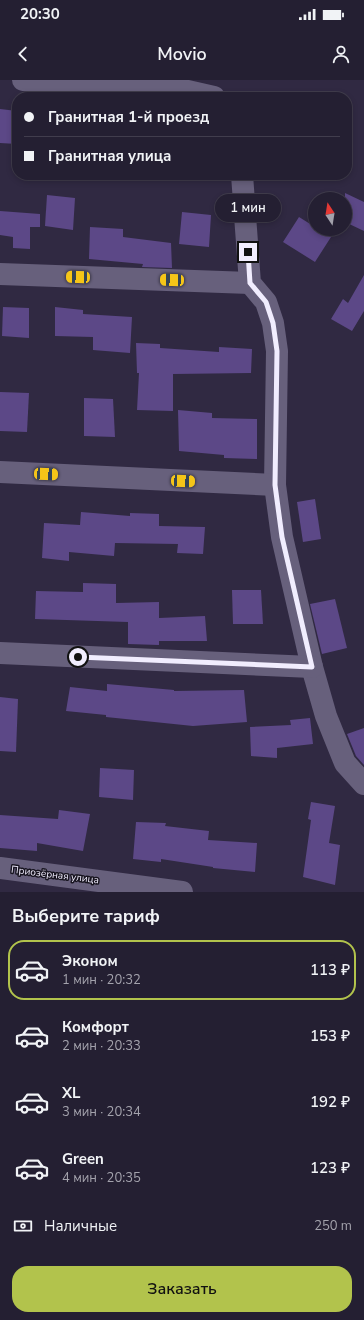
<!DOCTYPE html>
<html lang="ru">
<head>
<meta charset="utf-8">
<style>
  :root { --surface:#241f32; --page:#302c3e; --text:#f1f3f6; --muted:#a3a2ac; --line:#413d4d; --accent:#b2c34c }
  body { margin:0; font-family:"Nunito Sans",sans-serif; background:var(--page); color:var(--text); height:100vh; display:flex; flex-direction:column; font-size:15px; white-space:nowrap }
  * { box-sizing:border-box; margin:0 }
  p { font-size:13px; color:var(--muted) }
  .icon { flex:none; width:22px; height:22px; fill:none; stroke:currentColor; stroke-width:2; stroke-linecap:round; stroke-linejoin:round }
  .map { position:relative; height:812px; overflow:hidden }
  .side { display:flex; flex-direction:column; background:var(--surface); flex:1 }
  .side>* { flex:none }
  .guide { position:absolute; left:12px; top:12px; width:340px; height:88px; border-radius:16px; box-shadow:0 2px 6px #0003,0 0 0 1px var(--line); display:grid; align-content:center; height:88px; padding:0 12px; background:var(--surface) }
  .needle { width:26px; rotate:348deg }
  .controls { position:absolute; left:308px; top:112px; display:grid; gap:8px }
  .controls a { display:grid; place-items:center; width:44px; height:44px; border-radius:50%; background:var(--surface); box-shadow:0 2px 6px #0003,0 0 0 1px var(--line); font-size:20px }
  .end { position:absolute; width:18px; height:18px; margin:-9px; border:5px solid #f1edfe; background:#111; box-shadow:0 0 0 2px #111 }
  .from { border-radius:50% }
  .bubble { position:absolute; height:28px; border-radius:14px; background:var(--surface); box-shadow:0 2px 6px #0003,0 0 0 1px var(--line); font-size:13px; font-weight:600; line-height:28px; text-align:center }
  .car { position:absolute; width:12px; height:24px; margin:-12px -6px; border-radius:5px; box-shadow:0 0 3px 1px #0007; background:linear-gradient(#f5c518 24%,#345 0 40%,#f5c518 0 76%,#345 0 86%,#f5c518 0) }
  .guide b { display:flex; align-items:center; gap:14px; height:38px; font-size:15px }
  .guide b+b { border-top:1px solid var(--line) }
  .guide i { width:10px; height:10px; background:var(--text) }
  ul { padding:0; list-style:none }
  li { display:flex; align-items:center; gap:12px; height:60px; margin:0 8px 6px; padding:0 4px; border:2px solid transparent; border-radius:16px }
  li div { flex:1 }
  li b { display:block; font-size:15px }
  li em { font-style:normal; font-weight:600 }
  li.active { border-color:var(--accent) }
  li>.icon { width:36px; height:36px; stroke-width:1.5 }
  h2 { padding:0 12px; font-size:18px; line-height:48px }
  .pay { display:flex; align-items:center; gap:10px; height:44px; padding:0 12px; font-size:15px }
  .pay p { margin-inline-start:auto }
  .action { display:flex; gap:8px; margin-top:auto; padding:8px 12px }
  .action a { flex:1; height:46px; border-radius:16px; background:var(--accent); color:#111; font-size:16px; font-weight:600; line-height:46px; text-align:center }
  .status { display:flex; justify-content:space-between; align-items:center; height:28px; padding:0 20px; background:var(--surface); direction:ltr }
  .status svg { height:11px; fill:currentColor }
  header { display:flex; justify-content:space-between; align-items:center; height:52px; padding:0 12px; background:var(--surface); font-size:18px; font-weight:600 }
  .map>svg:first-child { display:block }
</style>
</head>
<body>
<div class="status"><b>20:30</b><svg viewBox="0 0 49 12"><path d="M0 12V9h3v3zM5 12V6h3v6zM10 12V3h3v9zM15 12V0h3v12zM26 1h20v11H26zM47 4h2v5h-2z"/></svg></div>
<header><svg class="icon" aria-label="back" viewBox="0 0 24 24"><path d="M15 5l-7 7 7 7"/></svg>Movio<svg class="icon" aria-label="person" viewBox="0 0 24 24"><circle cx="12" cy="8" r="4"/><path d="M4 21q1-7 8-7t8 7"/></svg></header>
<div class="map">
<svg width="364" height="812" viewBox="0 0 364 812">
  <rect width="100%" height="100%" fill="#302942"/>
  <g fill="#5c4887">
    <polygon points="0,29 17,31 17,64 0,63"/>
    <polygon points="345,113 364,122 364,151 345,142"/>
    <polygon points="47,115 75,118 73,150 45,146"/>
    <polygon points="0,131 40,134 40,147 30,147 30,169 13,168 13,157 0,155"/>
    <polygon points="182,132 211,135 209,167 179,164"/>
    <polygon points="299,137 315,147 315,149 318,149 331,157 315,182 283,162"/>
    <polygon points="90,147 123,149 123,157 171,163 172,188 142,187 143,184 89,179"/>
    <polygon points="364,195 364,231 352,251 331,239 343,219 348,223"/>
    <polygon points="3,227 29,228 29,258 2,256"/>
    <polygon points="55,227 83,230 83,234 132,237 130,273 93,270 93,257 55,256"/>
    <polygon points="136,263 160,264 160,268 219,272 219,267 252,269 251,293 173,294 173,331 137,330 139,293 137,293"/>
    <polygon points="0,312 29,313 27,352 0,351"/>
    <polygon points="84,318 113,319 115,357 84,356"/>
    <polygon points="178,330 212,333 212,338 257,339 257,379 224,378 224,375 179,371"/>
    <polygon points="315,419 321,459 303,462 297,422"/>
    <polygon points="81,432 130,436 130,433 159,434 159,446 205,447 203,474 177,473 178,464 115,463 114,476 69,472 69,481 42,478 44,443 80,445"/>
    <polygon points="83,503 116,504 116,523 159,522 159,538 205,536 207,561 159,561 159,565 128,564 128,542 35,539 36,511 83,512"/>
    <polygon points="232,510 261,510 263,544 233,544"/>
    <polygon points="335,519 347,568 322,574 310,524"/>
    <polygon points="107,604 174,610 174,611 244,610 247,642 193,646 106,637 106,635 66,631 70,607 107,611"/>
    <polygon points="0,617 18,619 16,672 0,671"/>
    <polygon points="310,638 313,664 277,668 277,678 251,676 250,647 291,645 290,640"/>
    <polygon points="364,648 364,685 356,676 347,654"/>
    <polygon points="100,688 134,690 133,720 99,717"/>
    <polygon points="311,722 335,726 329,763 340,765 335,805 303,797 311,740 308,739"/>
    <polygon points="59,730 90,734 83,771 37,763 37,771 0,768 0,735 58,739"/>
    <polygon points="136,742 166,743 165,746 209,751 208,760 257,763 255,792 213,788 213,787 161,779 161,782 133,779"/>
  </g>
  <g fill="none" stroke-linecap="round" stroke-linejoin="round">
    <g stroke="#67607c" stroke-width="22">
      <polyline points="23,0 179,9 214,17"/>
      <polyline points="242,95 250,203 266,222 273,243 277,271 275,405 282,457 312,587 326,636 345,683 364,704"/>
      <polyline points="0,194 250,203"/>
      <polyline points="0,392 275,405"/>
      <polyline points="0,573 312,587"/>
      <polyline points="0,788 182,812"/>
    </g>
  </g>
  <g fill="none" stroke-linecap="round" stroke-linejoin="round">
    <polyline stroke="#f1edfe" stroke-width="5" points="78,577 312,587 282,457 275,405 277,271 273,243 266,222 250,203 248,172"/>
  </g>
  <g text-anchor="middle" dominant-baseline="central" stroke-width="3" stroke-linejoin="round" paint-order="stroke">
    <g font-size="10" fill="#f1edfe" stroke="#17141f">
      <text transform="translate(55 795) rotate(7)">Приозёрная улица</text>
    </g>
  </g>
</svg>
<div class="controls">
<a><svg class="needle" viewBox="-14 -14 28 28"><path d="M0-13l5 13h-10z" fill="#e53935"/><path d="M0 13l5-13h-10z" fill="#a3a2ac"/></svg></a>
</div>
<i class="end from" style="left:78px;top:577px"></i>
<i class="end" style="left:248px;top:172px"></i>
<div class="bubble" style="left:215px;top:114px;width:66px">1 мин</div>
<i class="car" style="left:78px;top:197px;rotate:272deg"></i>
<i class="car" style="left:172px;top:200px;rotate:272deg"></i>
<i class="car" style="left:46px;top:394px;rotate:93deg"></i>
<i class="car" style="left:183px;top:401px;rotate:93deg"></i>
<div class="guide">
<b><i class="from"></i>Гранитная 1-й проезд</b>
<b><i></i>Гранитная улица</b>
</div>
</div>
<section class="side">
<h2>Выберите тариф</h2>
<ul>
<li class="active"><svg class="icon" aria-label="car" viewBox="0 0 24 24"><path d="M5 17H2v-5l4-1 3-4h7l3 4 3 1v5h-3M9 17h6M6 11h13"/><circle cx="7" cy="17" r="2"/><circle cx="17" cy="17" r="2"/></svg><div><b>Эконом</b><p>1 мин · 20:32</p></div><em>113 ₽</em></li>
<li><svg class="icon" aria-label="car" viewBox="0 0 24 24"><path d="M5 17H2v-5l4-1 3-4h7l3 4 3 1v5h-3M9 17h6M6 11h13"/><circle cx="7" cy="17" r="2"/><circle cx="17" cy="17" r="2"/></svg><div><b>Комфорт</b><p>2 мин · 20:33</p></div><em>153 ₽</em></li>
<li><svg class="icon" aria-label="car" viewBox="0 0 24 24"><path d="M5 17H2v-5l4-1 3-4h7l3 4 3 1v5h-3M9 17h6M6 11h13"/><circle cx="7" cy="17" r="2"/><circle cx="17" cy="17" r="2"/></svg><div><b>XL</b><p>3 мин · 20:34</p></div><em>192 ₽</em></li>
<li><svg class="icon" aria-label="car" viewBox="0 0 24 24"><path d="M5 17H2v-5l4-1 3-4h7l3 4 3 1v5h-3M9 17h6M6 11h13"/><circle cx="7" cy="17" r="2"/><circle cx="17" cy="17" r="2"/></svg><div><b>Green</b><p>4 мин · 20:35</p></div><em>123 ₽</em></li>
</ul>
<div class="pay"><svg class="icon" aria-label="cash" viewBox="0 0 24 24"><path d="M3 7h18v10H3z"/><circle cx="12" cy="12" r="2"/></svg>Наличные<p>250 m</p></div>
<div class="action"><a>Заказать</a></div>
</section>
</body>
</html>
